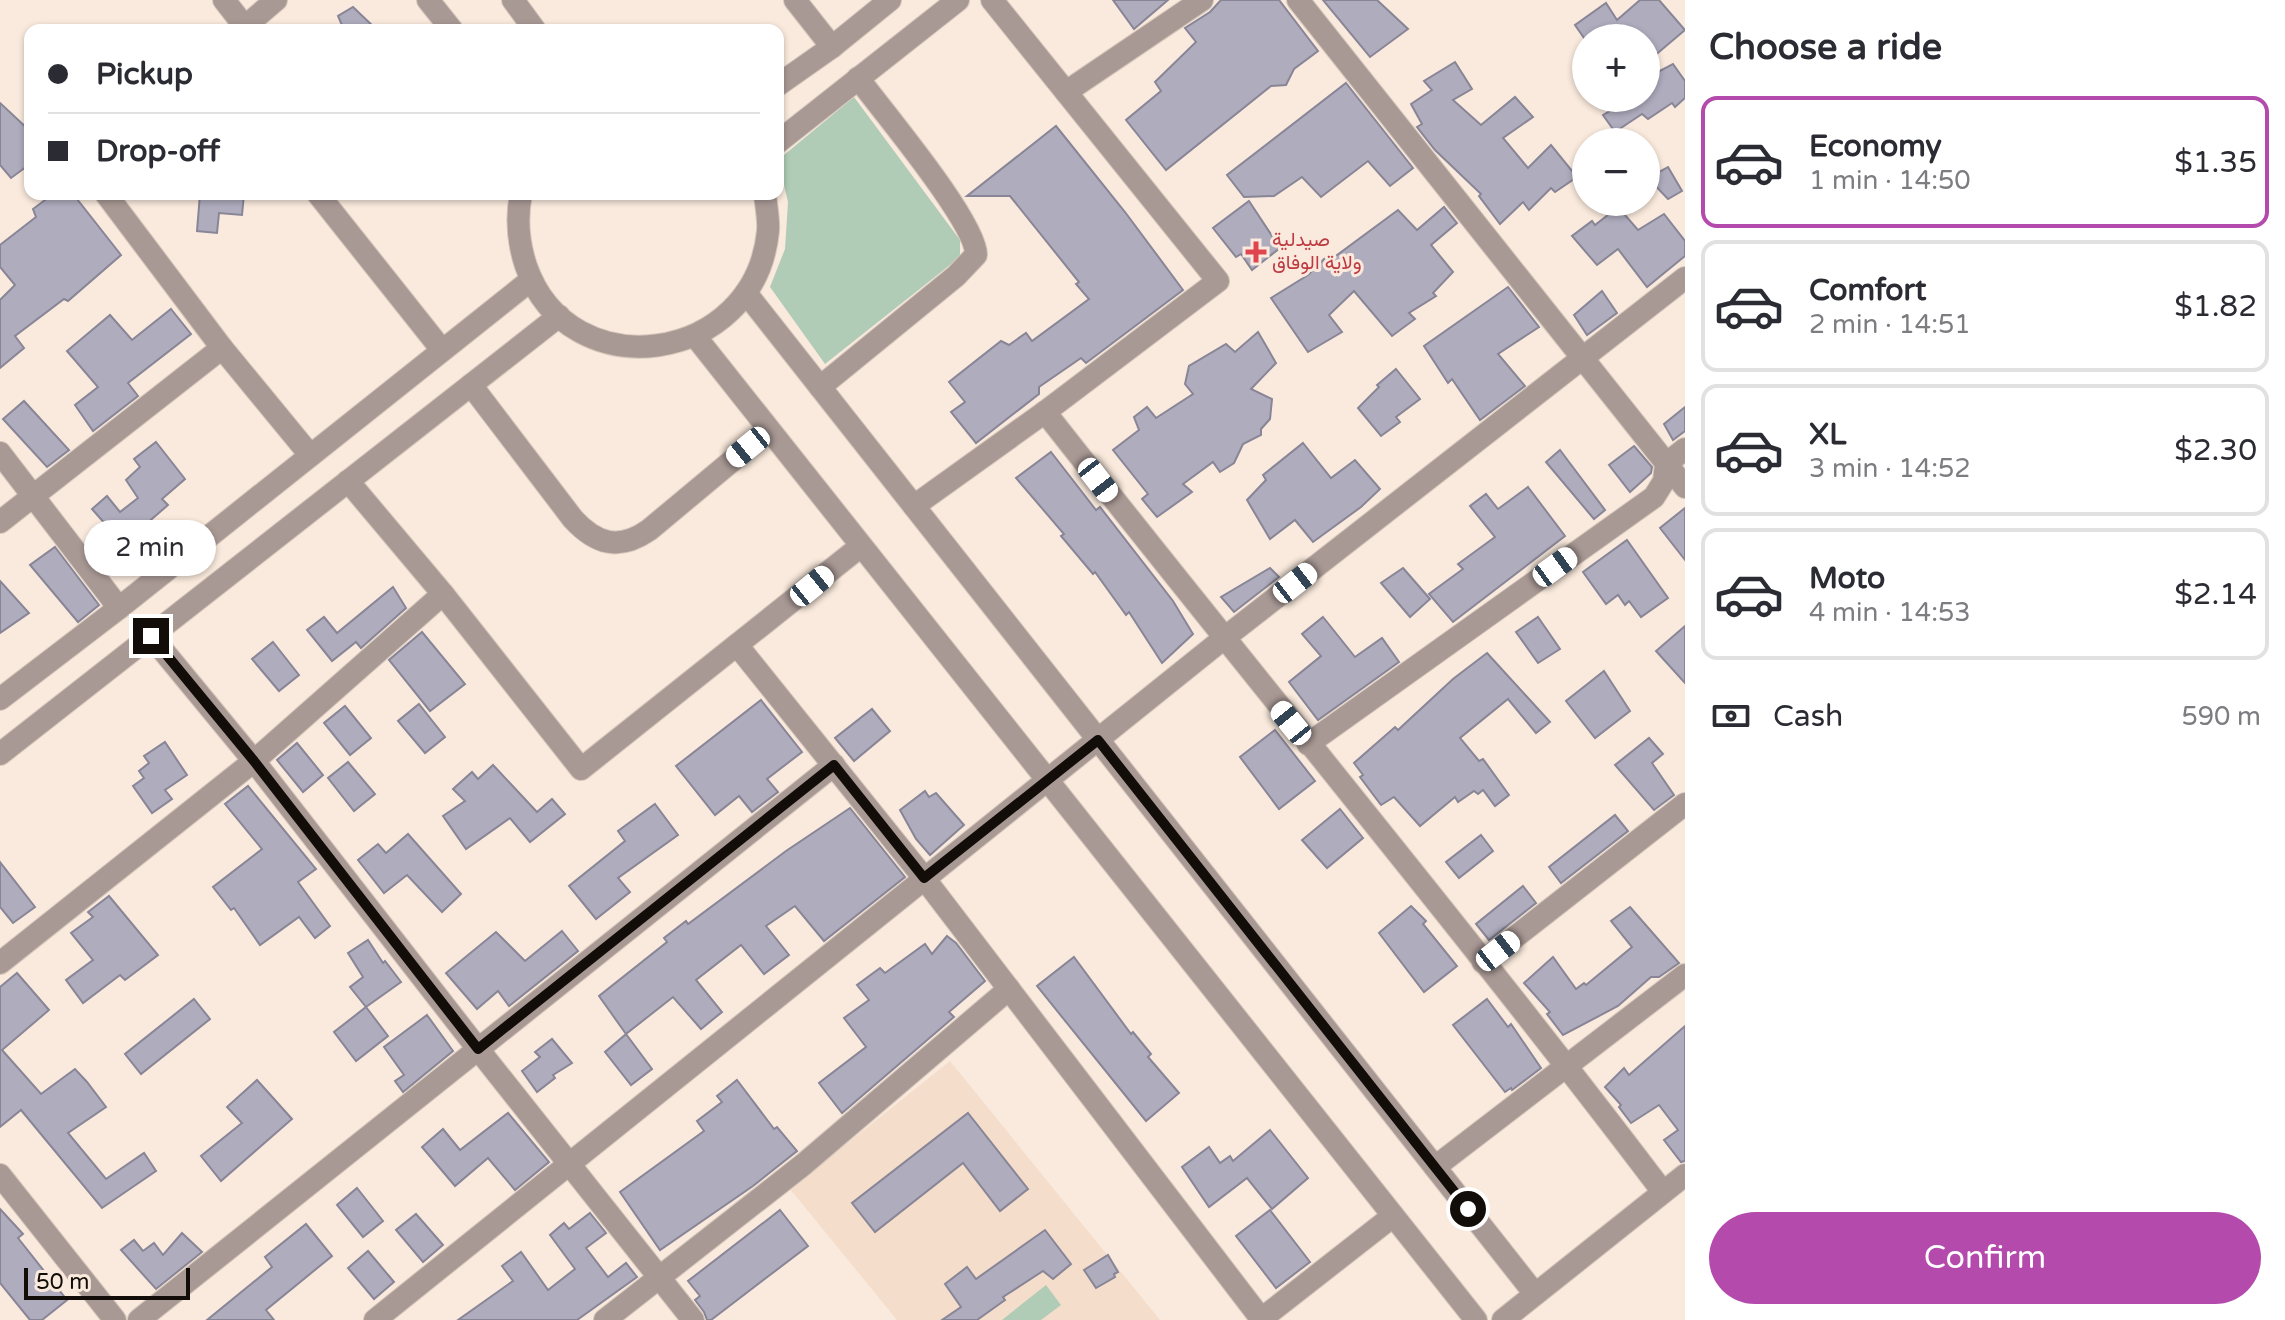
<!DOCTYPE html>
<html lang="en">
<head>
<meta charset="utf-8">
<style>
  :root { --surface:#fff; --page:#f2f2f3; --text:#2b2b33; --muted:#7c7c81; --line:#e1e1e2; --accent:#b44aac }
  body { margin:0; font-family:"Varela Round",Vazirmatn,sans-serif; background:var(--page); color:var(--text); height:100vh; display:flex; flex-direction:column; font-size:30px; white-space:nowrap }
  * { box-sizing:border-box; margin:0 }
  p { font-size:26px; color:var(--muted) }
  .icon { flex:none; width:44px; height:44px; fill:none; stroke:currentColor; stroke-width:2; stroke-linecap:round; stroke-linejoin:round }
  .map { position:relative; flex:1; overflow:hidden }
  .sheet { display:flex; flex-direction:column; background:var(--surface); width:600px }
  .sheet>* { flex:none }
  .top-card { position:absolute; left:24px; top:24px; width:760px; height:176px; border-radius:16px; box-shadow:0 2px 6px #0004; display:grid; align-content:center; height:176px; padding:0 24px; background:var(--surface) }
  .controls { position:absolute; left:1572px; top:24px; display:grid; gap:16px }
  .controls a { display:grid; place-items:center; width:88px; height:88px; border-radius:50%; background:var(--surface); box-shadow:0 2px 6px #0004; font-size:40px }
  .scale { position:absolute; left:24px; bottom:20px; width:166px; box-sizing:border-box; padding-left:8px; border:4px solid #120d08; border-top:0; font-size:22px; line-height:28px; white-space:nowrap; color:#120d08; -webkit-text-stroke:6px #faeadd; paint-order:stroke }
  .end { position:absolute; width:36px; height:36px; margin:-18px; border:10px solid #120d08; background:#fff; box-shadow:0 0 0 4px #fff }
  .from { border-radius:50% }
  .bubble { position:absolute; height:56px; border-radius:28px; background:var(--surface); box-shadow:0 2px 6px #0004; font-size:26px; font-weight:600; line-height:56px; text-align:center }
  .car { position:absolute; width:24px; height:48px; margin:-24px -12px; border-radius:10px; box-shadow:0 0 6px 2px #0007; background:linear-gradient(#fff 24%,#345 0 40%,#fff 0 76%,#345 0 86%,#fff 0) }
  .top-card b { display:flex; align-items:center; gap:28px; height:76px; font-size:30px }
  .top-card b+b { border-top:2px solid var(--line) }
  .top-card i { width:20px; height:20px; background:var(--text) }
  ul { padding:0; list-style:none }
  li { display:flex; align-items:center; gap:24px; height:132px; margin:0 16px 12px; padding:0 8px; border:4px solid var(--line); border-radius:16px }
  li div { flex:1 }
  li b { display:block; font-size:30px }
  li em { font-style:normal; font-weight:600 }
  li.selected { border-color:var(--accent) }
  li>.icon { width:72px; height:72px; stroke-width:1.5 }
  h2 { padding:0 24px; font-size:36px; line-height:96px }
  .pay { display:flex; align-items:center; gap:20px; height:88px; padding:0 24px; font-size:30px }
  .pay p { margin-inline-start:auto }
  .primary-button { display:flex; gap:16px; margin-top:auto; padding:16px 24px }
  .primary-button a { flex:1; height:92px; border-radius:48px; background:var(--accent); color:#fff; font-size:32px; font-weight:600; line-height:92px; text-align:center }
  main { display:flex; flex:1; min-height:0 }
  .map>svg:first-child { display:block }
</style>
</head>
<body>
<main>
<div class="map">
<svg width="1685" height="1320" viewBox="0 0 1685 1320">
  <rect width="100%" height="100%" fill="#faeadd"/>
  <polygon fill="#f4ddcb" points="950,1061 1160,1320 897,1320 790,1189"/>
  <g fill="#b0cbb6">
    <polygon points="854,97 960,240 960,257 825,364 770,287 785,249 788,202 778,160"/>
    <polygon points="1046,1285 1061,1305 1041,1320 1002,1320"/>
  </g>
  <g fill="#afacbe" stroke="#888596" stroke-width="2">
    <polygon points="1113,0 1168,0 1134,29"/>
    <polygon points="1221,0 1279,0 1318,51 1294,69 1286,85 1271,86 1166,170 1126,120 1161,91 1155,82 1196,42 1185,28 1210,12"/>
    <polygon points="1323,0 1377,0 1408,29 1370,57"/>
    <polygon points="1640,0 1659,0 1685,30 1653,57 1646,47 1646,38 1584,38 1575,25 1606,3 1617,20"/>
    <polygon points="353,7 377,30 344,30 338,16"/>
    <polygon points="1455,62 1472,89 1453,100 1481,125 1515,97 1533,117 1503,138 1528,168 1551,145 1577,177 1555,192 1551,188 1529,210 1523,202 1500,224 1479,196 1481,194 1435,150 1417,127 1422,124 1411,104 1432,90 1424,81"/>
    <polygon points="1673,64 1685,81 1685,98 1675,107 1672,103 1648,119 1642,114 1615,132 1603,115 1632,98 1646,98 1646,89 1656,82 1652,75"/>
    <polygon points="1346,83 1413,168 1390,186 1368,161 1321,197 1302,177 1274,196 1244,197 1227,175"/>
    <polygon points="0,103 30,131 30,164 11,178 0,165"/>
    <polygon points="1056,126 1125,212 1183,290 1086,363 1081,358 1039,387 1039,394 976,443 951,412 965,402 949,382 1001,341 1009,345 1026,333 1032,341 1089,299 1076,284 1079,282 1010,196 967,196"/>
    <polygon points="1668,167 1682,191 1668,199 1648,178"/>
    <polygon points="53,194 73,194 121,255 68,301 64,299 15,336 24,348 0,368 0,300 15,285 0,267 0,245 36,217 33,209"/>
    <polygon points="200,194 244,194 242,215 219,213 217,233 197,231"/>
    <polygon points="1249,201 1280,248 1252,270 1241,254 1236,257 1213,228"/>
    <polygon points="1444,207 1457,223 1431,245 1453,272 1433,293 1436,296 1409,313 1415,319 1392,336 1354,291 1329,315 1342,332 1308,352 1271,298 1308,275 1326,257 1329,261 1398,210 1417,230"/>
    <polygon points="1618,207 1638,230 1664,214 1685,241 1685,256 1647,287 1618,249 1597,265 1572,236 1592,221 1595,225"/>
    <polygon points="1508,287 1539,327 1498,354 1525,386 1480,420 1452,379 1448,383 1424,346"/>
    <polygon points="1602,291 1617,313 1587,335 1574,315"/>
    <polygon points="171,309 191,334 128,383 138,396 93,431 75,405 98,387 67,351 110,315 132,340"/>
    <polygon points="1258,332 1276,363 1251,389 1272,399 1270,419 1261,429 1261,435 1243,444 1234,463 1220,472 1213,462 1183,484 1192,492 1157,517 1142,499 1148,494 1113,450 1139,430 1134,417 1147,407 1156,418 1193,394 1185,384 1189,366 1226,344 1235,352"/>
    <polygon points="1396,369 1420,399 1396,417 1400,422 1381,436 1358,408 1379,387 1377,385"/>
    <polygon points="24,401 69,450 47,467 3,419"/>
    <polygon points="1685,407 1685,431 1673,440 1664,424"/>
    <polygon points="156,442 185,479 162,499 168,505 123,544 92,509 107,496 120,512 138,498 126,480 140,467 134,459"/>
    <polygon points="1303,443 1331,478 1355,460 1380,489 1361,507 1313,542 1295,520 1270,539 1247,500 1266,480 1263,475"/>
    <polygon points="1634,446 1652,467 1651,473 1630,492 1609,465"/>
    <polygon points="1560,450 1605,510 1594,519 1546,462"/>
    <polygon points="1051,452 1096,510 1100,507 1173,601 1193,634 1162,663 1129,612 1126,615 1095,572 1093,574 1061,536 1064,534 1016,478"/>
    <polygon points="1528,487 1565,536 1453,622 1429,594 1463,569 1458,564 1495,537 1470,506 1486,494 1498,509"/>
    <polygon points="1685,508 1685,560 1660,528"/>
    <polygon points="1627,540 1668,598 1641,617 1629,601 1625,605 1618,595 1606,604 1583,572"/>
    <polygon points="55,547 99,605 78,622 30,565"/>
    <polygon points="1270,568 1279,577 1234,612 1221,597"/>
    <polygon points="1403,568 1430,599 1410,617 1381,583"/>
    <polygon points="0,581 29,613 0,633"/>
    <polygon points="393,587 406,608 361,648 356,642 332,661 307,630 324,617 337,633"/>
    <polygon points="1323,617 1355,657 1382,638 1399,662 1318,720 1289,682 1321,656 1302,634"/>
    <polygon points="1538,617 1560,649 1538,663 1516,632"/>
    <polygon points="1685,626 1685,683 1656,651"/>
    <polygon points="422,632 465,684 430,711 389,660"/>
    <polygon points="273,642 299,675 279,691 252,659"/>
    <polygon points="1487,653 1550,722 1536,733 1508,699 1460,738 1479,761 1483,759 1509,795 1495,806 1483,790 1478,794 1474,791 1458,802 1455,797 1420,826 1394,797 1381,805 1360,777 1363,775 1354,763 1395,727 1398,730 1453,679"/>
    <polygon points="1604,671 1630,711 1595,738 1566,701"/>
    <polygon points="761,700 802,752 767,779 778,792 752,812 739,796 715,815 676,766"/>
    <polygon points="419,704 445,737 425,753 398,721"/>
    <polygon points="345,706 371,738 350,755 324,723"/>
    <polygon points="872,709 890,731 854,761 835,738"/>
    <polygon points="1275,730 1315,781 1279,809 1240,757"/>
    <polygon points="1649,738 1663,754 1652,763 1674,795 1654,810 1615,765"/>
    <polygon points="165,742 187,775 165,790 172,799 152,813 133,786 144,778 139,771 149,763 144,756"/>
    <polygon points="297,743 323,775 303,792 277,760"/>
    <polygon points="348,762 375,794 354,811 328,778"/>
    <polygon points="493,765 537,812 552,799 565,814 530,842 510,818 466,849 443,816 465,801 453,789 472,772 478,779"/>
    <polygon points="248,786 316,869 298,882 330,926 315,938 299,917 260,945 234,908 231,910 213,887 262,849 225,804"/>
    <polygon points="925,791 929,797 936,793 964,825 930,855 916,839 900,810"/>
    <polygon points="655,804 678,835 618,878 630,892 596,919 569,886 625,841 618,831"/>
    <polygon points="850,808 905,877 824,941 795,906 766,926 789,955 764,974 741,945 696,980 722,1012 701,1029 673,997 626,1034 652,1069 631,1085 605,1052 626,1034 599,996 667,942 664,938 686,921 688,924 786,851"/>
    <polygon points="1340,809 1363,838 1327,868 1302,840"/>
    <polygon points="1615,815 1628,831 1561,883 1549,867"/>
    <polygon points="408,834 461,894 442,912 407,875 384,893 358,860 378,844 386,853"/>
    <polygon points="1481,835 1493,851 1459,878 1446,862"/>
    <polygon points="0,862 35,907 13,923 0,907"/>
    <polygon points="1523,886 1536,903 1489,940 1476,924"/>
    <polygon points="109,896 158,955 125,980 120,975 83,1003 66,980 93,960 71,933 93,917 88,912"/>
    <polygon points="1411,906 1426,921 1423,924 1457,966 1424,992 1379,933"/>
    <polygon points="1630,907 1679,963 1659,977 1651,977 1618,1006 1563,1035 1547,1014 1550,1012 1524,983 1553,957 1576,989 1584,983 1586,985 1632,947 1611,921"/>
    <polygon points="562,931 578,951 509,1006 498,991 477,1009 446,973 496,932 525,961"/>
    <polygon points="947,936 956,943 985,981 949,1012 954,1017 842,1113 819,1083 866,1047 844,1018 869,1000 857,985 880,968 885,973 925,944 932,954"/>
    <polygon points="368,940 383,963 385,961 401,982 366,1007 350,987 363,977 348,953"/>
    <polygon points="1074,957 1131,1034 1133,1032 1151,1054 1148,1057 1179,1093 1146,1121 1037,986"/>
    <polygon points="17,973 49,1010 2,1050 41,1094 75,1069 87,1082 106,1107 68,1133 106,1179 144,1153 156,1171 102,1208 21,1110 0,1127 0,987"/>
    <polygon points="194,999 210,1019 141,1074 125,1054"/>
    <polygon points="1487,999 1508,1027 1511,1024 1541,1068 1512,1090 1511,1088 1505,1092 1453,1025"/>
    <polygon points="366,1007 388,1036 356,1061 334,1032"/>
    <polygon points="427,1015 453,1051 403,1092 395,1081 404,1075 384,1047"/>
    <polygon points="1685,1026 1685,1161 1681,1162 1664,1140 1678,1130 1659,1105 1631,1123 1619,1107 1621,1105 1605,1087 1624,1068 1629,1075"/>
    <polygon points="552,1039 572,1063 553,1075 555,1078 537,1092 522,1071 540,1057 535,1052"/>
    <polygon points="257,1080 292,1119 221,1181 201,1156 242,1123 227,1107"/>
    <polygon points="737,1080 774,1129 777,1127 797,1151 753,1186 660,1250 620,1192 704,1131 697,1121 722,1102 717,1096"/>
    <polygon points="508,1113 549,1162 515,1190 488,1158 455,1186 422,1147 443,1129 460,1150"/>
    <polygon points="968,1113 1028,1189 1000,1211 963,1163 875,1232 852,1203"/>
    <polygon points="1270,1130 1308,1178 1272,1209 1247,1178 1209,1207 1182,1167 1209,1147 1220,1163 1230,1156 1233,1161"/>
    <polygon points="357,1188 383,1221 363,1237 337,1205"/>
    <polygon points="0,1209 23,1234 18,1238 67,1300 42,1320 30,1320 0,1283"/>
    <polygon points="780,1210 808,1246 711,1320 707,1320 704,1312 695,1300 700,1296 688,1281"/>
    <polygon points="1270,1210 1310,1262 1276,1288 1236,1236"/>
    <polygon points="590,1213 606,1233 586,1248 608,1277 626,1263 637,1277 577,1320 458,1320 513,1281 502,1266 521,1252 548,1290 575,1269 550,1235 564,1223 569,1229"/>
    <polygon points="416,1214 443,1245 423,1262 396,1230"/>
    <polygon points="306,1224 332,1256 266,1310 274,1320 207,1320 272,1267 265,1257"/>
    <polygon points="1045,1230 1071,1264 1053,1279 1043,1271 1003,1297 1005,1300 977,1320 942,1320 961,1307 945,1284 967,1267 976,1279"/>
    <polygon points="182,1233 202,1252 156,1289 121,1250 134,1240 143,1251 154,1243 163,1255"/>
    <polygon points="368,1251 394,1282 374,1299 348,1268"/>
    <polygon points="1108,1255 1118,1272 1114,1274 1115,1277 1096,1288 1084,1270"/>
  </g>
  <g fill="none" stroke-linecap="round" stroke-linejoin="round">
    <defs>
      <g id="minor">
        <polyline points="224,0 245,27"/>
        <polyline points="795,0 832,47"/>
        <polyline points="1298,0 1685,487"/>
        <polyline points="241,30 276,0"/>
        <polyline points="1066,92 1202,0"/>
        <polyline points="318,194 442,350"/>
        <polyline points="222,348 310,455"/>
        <path d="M471,385l102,134c23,25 46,32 76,11l120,-100"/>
        <path d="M820,387l136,-111 20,-21c1,-32 -95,-146 -118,-177"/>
        <path d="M1045,412c205,261 418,516 618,780"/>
        <polyline points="0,453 119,608"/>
        <polyline points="348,481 443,594 581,769 861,546"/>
        <polyline points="914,506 1045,412 1218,281 992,0"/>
        <polyline points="0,522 222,348 106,194"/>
        <polyline points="151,636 254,761 478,1049 693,1320"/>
        <polyline points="737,645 924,878 1262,1320"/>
        <polyline points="1308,744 1654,497 1664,481 1666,464 1685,449"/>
        <polyline points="1483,962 1685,804"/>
        <polyline points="0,963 254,761 443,594"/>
        <polyline points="1435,1167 1685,975"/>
        <polyline points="0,1175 115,1320"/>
        <polyline points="139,1320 834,765"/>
        <polyline points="375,1320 1223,639 1685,278"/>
        <polyline points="605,1320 804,1164 1009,989"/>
        <polyline points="1260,1320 1393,1216"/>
      </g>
      <g id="tertiary">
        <polyline points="428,0 452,30"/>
        <polyline points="513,0 535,30"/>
        <polyline points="778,85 832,47 890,0"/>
        <polyline points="778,142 958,0"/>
        <path d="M521,194c-5,25 -3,48 5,72 43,124 229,99 242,-35 1,-12 -2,-25 -3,-37"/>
        <polyline points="746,293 1535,1294"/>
        <polyline points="695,336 1476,1320"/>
        <polyline points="0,699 119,608 531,280"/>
        <polyline points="0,754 559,316"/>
        <polyline points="1503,1320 1685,1175"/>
      </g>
    </defs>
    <use href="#minor" stroke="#d5c7bb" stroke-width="24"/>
    <use href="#tertiary" stroke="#d5c7bb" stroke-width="24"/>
    <use href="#minor" stroke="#a99995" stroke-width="22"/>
    <use href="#tertiary" stroke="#a99995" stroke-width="22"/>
  </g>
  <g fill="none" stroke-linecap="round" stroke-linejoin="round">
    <polyline stroke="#120d08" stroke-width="10" points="151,636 254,761 478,1049 834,765 924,878 1098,740 1468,1209"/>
  </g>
  <path fill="#e0444e" stroke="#faeadd" stroke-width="3" d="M1252 240h8v8h8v8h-8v8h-8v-8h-8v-8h8z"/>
  <g text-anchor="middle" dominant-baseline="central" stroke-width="6" stroke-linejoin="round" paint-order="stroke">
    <g font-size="20" fill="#be3a42" stroke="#faeadd" text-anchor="start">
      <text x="1272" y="240">صيدلية<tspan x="1272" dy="23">ولاية الوفاق</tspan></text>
    </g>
  </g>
</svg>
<div class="controls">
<a>+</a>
<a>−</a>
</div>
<div class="scale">50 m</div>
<i class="end from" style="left:1468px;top:1209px"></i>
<i class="end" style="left:151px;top:636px"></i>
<div class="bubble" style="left:84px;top:520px;width:132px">2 min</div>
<i class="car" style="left:748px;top:447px;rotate:231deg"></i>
<i class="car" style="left:1098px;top:480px;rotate:142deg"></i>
<i class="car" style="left:1555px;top:567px;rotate:54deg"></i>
<i class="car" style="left:1295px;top:583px;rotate:52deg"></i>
<i class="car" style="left:812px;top:586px;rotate:51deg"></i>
<i class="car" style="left:1291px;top:723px;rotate:321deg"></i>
<i class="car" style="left:1498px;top:951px;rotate:52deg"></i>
<div class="top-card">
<b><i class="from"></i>Pickup</b>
<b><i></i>Drop-off</b>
</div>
</div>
<section class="sheet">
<h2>Choose a ride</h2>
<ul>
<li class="selected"><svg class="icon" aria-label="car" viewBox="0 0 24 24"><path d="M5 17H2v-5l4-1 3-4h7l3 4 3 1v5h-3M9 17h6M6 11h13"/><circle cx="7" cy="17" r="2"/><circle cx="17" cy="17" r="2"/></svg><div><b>Economy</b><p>1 min · 14:50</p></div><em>$1.35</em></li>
<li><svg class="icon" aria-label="car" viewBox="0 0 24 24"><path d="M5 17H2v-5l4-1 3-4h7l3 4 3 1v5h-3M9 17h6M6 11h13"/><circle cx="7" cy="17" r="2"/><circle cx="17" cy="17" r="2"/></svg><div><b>Comfort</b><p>2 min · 14:51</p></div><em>$1.82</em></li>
<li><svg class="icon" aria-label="car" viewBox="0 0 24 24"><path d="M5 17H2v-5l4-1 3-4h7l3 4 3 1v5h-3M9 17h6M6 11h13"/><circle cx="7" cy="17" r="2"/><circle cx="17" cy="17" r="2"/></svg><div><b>XL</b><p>3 min · 14:52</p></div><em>$2.30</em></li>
<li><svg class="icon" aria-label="car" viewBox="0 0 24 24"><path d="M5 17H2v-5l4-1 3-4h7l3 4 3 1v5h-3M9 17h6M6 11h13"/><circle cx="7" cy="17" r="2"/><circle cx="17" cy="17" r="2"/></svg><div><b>Moto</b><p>4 min · 14:53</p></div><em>$2.14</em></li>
</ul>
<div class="pay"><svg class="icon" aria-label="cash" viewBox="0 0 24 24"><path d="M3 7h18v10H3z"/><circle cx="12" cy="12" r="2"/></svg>Cash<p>590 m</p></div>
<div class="primary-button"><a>Confirm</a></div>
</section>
</main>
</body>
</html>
